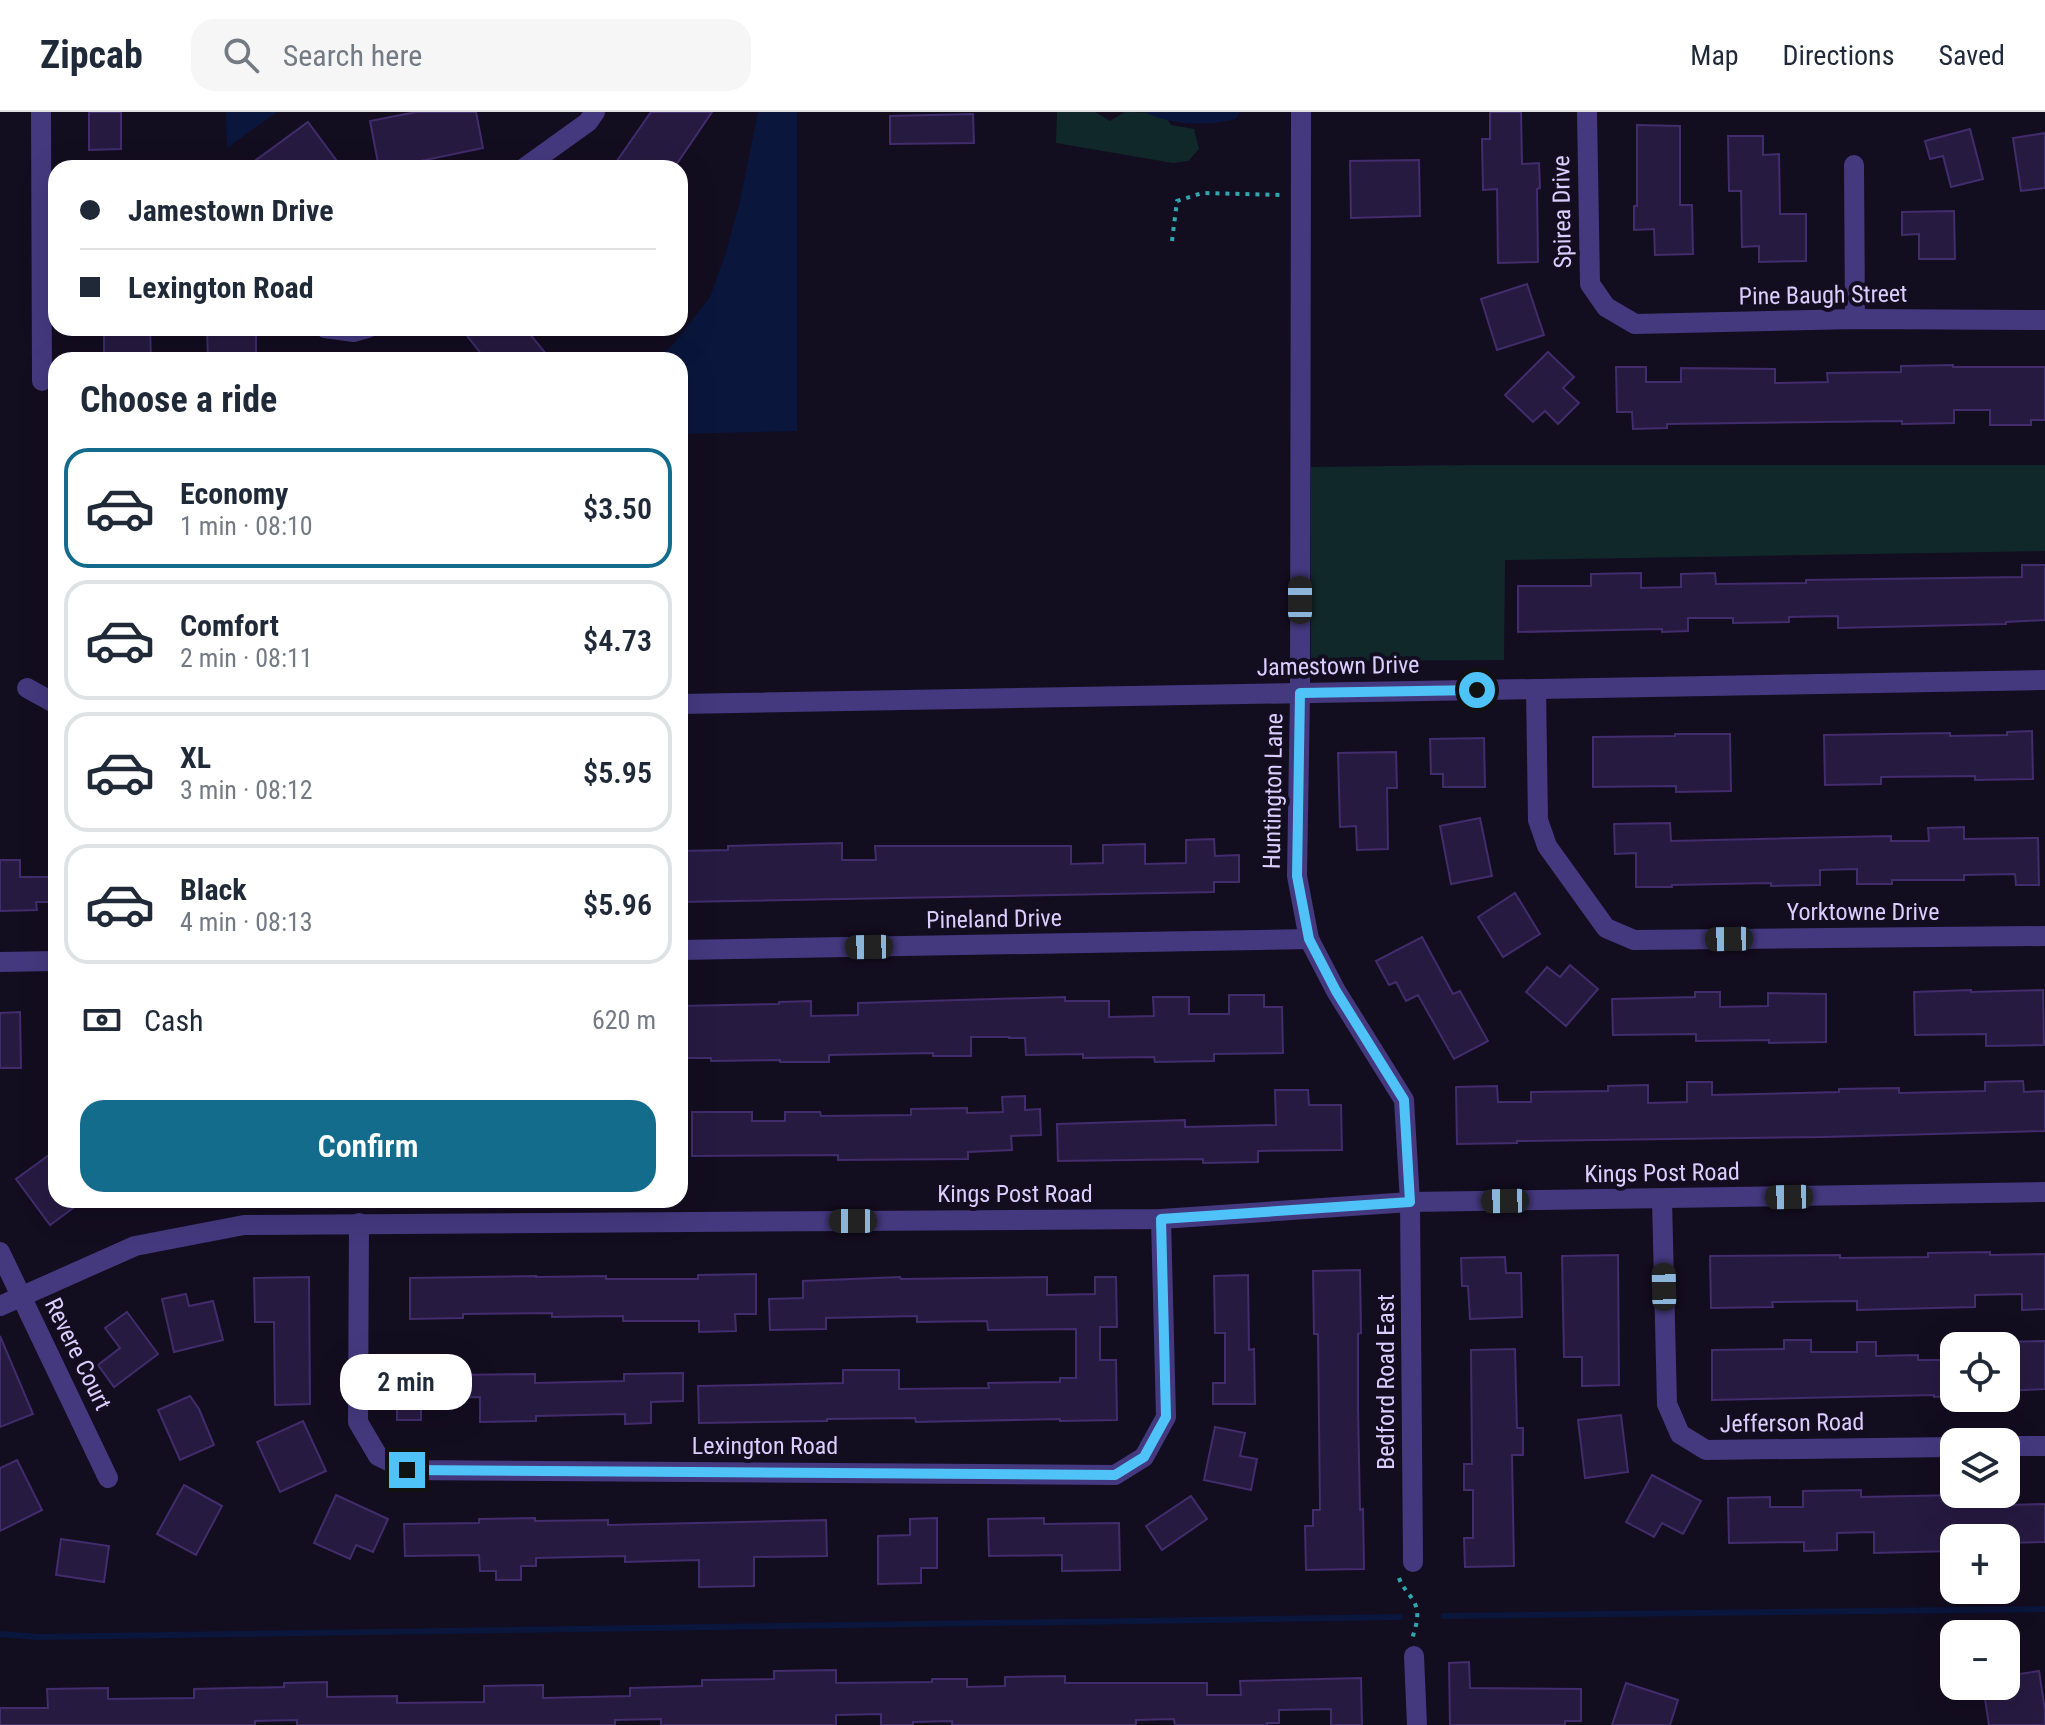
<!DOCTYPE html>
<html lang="en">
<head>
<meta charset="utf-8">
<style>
  :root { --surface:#fff; --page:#f6f6f7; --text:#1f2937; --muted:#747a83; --line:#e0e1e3; --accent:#136c8b }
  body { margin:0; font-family:"Roboto Condensed",sans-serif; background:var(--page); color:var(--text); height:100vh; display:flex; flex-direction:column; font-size:30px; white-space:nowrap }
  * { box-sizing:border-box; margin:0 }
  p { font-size:26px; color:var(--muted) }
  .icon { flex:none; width:44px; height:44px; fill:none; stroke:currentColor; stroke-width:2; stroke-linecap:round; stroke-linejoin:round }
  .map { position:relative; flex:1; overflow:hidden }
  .details { position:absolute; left:48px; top:240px; width:640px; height:856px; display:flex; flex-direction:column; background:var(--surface); border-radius:24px; box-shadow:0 8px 32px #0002 }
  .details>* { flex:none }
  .top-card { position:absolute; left:48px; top:48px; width:640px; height:176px; border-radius:24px; box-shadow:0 8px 32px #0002; display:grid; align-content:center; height:176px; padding:0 32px; background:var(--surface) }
  .fabs { position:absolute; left:1940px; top:1220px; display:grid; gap:16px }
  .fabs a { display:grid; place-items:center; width:80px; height:80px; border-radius:16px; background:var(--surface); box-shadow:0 8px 32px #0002; font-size:40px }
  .end { position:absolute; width:36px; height:36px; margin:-18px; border:10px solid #4fc3f7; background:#111; box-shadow:0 0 0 4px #111 }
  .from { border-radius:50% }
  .bubble { position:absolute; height:56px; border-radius:24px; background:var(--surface); box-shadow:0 8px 32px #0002; font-size:26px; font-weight:600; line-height:56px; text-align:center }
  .car { position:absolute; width:24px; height:48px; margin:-24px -12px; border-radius:10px; box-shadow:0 0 6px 2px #0007; background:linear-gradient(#222 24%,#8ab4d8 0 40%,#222 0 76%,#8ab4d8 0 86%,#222 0) }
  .top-card b { display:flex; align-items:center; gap:28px; height:76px; font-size:30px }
  .top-card b+b { border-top:2px solid var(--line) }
  .top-card i { width:20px; height:20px; background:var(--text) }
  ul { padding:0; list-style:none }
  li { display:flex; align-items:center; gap:24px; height:120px; margin:0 16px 12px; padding:0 16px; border:4px solid var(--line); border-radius:24px }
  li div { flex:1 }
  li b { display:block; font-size:30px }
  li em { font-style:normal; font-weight:600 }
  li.current { border-color:var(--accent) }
  li>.icon { width:72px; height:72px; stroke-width:1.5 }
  h2 { padding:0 32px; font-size:36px; line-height:96px }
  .pay { display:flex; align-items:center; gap:20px; height:88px; padding:0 32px; font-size:30px }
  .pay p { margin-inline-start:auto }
  .action { display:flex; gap:16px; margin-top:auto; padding:16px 32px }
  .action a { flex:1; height:92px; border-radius:24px; background:var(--accent); color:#fff; font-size:32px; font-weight:600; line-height:92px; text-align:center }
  header { display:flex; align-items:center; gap:48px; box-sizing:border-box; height:112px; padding:0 40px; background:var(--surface); border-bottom:2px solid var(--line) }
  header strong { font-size:38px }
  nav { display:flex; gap:44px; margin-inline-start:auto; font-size:28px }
  .search { width:560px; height:72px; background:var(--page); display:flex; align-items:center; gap:20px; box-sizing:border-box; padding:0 28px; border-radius:24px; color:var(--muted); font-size:30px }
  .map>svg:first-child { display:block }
</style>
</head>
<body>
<header>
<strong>Zipcab</strong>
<div class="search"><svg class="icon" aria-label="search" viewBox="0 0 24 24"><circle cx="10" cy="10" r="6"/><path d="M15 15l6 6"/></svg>Search here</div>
<nav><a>Map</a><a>Directions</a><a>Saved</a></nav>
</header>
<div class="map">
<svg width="2045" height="1613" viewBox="0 0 2045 1613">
  <rect width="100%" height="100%" fill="#130d20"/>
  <g fill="#11282a">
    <polygon points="1057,0 1095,0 1110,9 1125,0 1163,1 1171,13 1194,17 1199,37 1188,49 1173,51 1056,31"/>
    <polygon points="1474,353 2045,353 2045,439 1505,448 1504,548 1311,549 1311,355"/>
  </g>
  <g fill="#0a163c">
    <polygon points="226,0 277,0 227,36"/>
    <polygon points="758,0 797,0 797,319 680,322 680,248 655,248 674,231 710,185 726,140 740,89"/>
    <path d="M1144,0h96l-4,7c-30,8 -64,6 -92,-7z"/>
  </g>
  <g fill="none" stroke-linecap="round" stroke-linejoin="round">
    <g stroke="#0a163c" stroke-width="6">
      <polyline points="1444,1504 2045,1497"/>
      <polyline points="0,1522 38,1525 1400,1505"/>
    </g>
  </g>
  <g fill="#271a41" stroke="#412c6c" stroke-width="2">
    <polygon points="89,0 121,0 121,37 89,38"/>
    <polygon points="416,0 476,0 483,36 387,56 379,56 370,9"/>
    <polygon points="651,0 712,0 674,56 612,56"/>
    <polygon points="1490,0 1521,0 1522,52 1539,51 1540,76 1537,77 1538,150 1498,151 1497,77 1483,78 1482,27 1490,27"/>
    <polygon points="973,2 974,31 890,32 890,4"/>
    <polygon points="308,10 342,56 245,56"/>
    <polygon points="1637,13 1680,14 1680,93 1692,93 1693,142 1655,143 1654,117 1634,118 1634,94 1637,94"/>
    <polygon points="1970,17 1983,67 1951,75 1943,44 1930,47 1925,29"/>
    <polygon points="2045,21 2045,76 2021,79 2013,26"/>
    <polygon points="1728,24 1763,24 1763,43 1779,42 1780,102 1806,102 1806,149 1759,150 1759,134 1742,135 1741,79 1729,79"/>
    <polygon points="1419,48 1420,104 1351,106 1350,49"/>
    <polygon points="1954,99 1955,147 1919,147 1919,122 1902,123 1902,100"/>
    <polygon points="1527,172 1544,223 1497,238 1481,187"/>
    <polygon points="150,216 151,248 104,248 104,217"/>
    <polygon points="207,216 256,216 256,246 208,247"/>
    <polygon points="461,216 525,216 551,248 486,248"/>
    <polygon points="1548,240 1574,265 1563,276 1579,291 1558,312 1545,299 1533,310 1505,283"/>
    <polygon points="1953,253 1953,255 2045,255 2045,308 2031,308 2031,313 1990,313 1990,298 1954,298 1954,311 1902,312 1902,309 1667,312 1667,316 1633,317 1632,300 1617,300 1616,255 1646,255 1646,270 1681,270 1681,256 1775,257 1775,271 1828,270 1827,261 1901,260 1901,254"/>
    <polygon points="2022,453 2045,453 2045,508 2006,510 2006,512 1838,516 1838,504 1789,505 1789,510 1733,511 1733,506 1688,506 1688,519 1662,520 1662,517 1518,520 1518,474 1591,474 1591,462 1641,461 1641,476 1681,475 1681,462 1715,461 1716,472 1806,471 1806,468 2022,465"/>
    <polygon points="2032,619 2033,667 1975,668 1975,664 1881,665 1881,672 1825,673 1824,623 1950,621 1950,624 2007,623 2007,620"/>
    <polygon points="1675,622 1730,622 1731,679 1676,680 1676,674 1593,675 1593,625 1675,624"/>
    <polygon points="1484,626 1485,675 1443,675 1443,662 1431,662 1430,627"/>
    <polygon points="1396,640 1397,676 1387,676 1388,737 1357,738 1356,714 1340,715 1338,641"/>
    <polygon points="1480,706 1492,764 1451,772 1440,714"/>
    <polygon points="1670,711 1671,729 1891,724 1891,729 1929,729 1928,716 1964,715 1964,727 2038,726 2039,773 2016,773 2015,762 1964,763 1964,768 1892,768 1892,772 1857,772 1857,757 1820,758 1820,773 1771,774 1771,771 1672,773 1672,775 1636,775 1636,741 1615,742 1614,712"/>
    <polygon points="1214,727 1215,744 1239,743 1239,770 1214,770 1214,780 680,790 680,739 728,738 728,734 842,731 842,748 876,748 875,734 1071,734 1071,752 1103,751 1103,733 1145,732 1145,752 1186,751 1186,728"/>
    <polygon points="0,748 20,748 20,765 56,765 56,790 36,790 37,798 0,799"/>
    <polygon points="1515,781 1540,822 1503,845 1478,805"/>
    <polygon points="1422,825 1453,882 1460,879 1488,929 1454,947 1418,883 1406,889 1396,870 1389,873 1376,849"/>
    <polygon points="1570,853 1598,877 1566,914 1526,880 1547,855 1560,865"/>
    <polygon points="1971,878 1971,880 2043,878 2044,933 1986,934 1986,922 1915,923 1914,880"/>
    <polygon points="1695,880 1720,880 1720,895 1768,894 1768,881 1826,882 1826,930 1769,931 1769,928 1696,929 1696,922 1613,923 1612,887 1695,885"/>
    <polygon points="1229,883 1264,883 1264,895 1282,895 1283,941 1214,942 1214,949 1155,950 1154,945 1083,946 1083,942 1026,943 1025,926 1009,926 1009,925 971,925 971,944 933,944 933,941 829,943 829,950 780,950 780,948 711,949 711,946 680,946 680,894 779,892 779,890 811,889 811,904 858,903 858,891 1065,885 1065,889 1109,889 1109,905 1154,904 1153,885 1189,885 1189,902 1229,902"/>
    <polygon points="20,900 21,956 0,956 0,901"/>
    <polygon points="2023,969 2024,980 2045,979 2045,1019 1825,1025 1517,1029 1517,1031 1457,1032 1456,975 1497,974 1498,990 1531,990 1531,980 1608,979 1608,974 1648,973 1648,991 1687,990 1687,970 1712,970 1712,983 1839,980 1839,977 1899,976 1899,981 1985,979 1985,970"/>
    <polygon points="1275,978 1308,978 1309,993 1341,993 1342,1038 1258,1039 1258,1050 1203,1051 1203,1047 1058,1049 1057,1012 1185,1008 1185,1015 1276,1013"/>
    <polygon points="1025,984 1025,998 1040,997 1041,1023 1011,1024 1012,1038 968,1040 968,1047 838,1048 838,1043 692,1044 692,1000 752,1000 752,1009 785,1009 785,1000 820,1000 821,1004 911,1003 911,997 967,996 967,1001 1003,1000 1002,985"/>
    <polygon points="56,1038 56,1088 84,1088 50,1113 16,1067"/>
    <polygon points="1990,1140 1990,1143 2045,1142 2045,1197 2022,1198 2022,1182 1975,1183 1975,1195 1857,1198 1857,1189 1772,1190 1773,1195 1711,1196 1710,1144 1840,1143 1840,1146 1928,1145 1928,1141"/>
    <polygon points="1618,1143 1619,1273 1582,1274 1582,1245 1564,1245 1562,1144"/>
    <polygon points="1505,1145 1506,1161 1521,1161 1522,1205 1470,1207 1468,1174 1462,1174 1461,1146"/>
    <polygon points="1360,1158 1361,1221 1358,1222 1358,1296 1360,1398 1363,1397 1364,1457 1306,1458 1305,1414 1313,1414 1313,1398 1320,1398 1318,1222 1314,1222 1313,1159"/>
    <polygon points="756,1162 756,1202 735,1202 736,1219 699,1220 699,1209 623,1209 623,1204 552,1205 552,1201 463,1202 463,1206 410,1207 410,1166 536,1164 536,1165 606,1164 606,1167 698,1167 698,1163"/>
    <polygon points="1248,1163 1249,1238 1254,1237 1255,1292 1213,1292 1213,1271 1225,1271 1225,1221 1215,1221 1214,1164"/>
    <polygon points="309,1165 310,1292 275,1293 274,1210 255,1210 254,1166"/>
    <polygon points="900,1165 901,1167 1047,1165 1047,1183 1095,1182 1095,1165 1116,1165 1117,1215 1100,1215 1100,1248 1116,1248 1117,1308 1060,1309 1060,1307 916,1310 915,1306 827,1307 827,1309 699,1311 698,1274 843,1271 843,1258 899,1258 899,1277 989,1276 988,1271 1060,1270 1060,1266 1076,1266 1076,1217 988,1218 987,1209 917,1210 917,1204 826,1206 826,1217 770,1218 769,1187 803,1186 803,1169"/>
    <polygon points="186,1182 189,1194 213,1189 223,1228 174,1240 162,1187"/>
    <polygon points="127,1200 158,1242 114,1275 98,1253 120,1236 105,1216"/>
    <polygon points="0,1224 33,1302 0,1315"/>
    <polygon points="1784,1228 1811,1228 1811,1240 1857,1240 1857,1230 1876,1230 1876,1244 1918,1243 1918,1248 1954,1248 1954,1284 1934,1285 1934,1283 1712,1288 1712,1238 1784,1237"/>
    <polygon points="2045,1229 2045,1277 2006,1279 2006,1230"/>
    <polygon points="1515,1237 1517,1316 1523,1316 1523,1343 1512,1343 1514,1454 1465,1455 1464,1426 1473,1426 1473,1378 1464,1378 1464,1352 1472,1352 1471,1238"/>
    <polygon points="397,1256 453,1256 453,1263 535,1262 535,1271 624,1269 624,1262 683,1261 683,1289 651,1290 651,1311 625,1312 625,1302 536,1304 536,1309 480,1310 480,1285 421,1286 421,1308 397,1308"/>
    <polygon points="190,1284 199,1297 214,1333 180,1348 158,1298"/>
    <polygon points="1621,1303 1628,1360 1585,1366 1578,1308"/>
    <polygon points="303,1309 326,1359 280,1380 257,1330"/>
    <polygon points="1215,1315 1245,1321 1240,1344 1257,1347 1251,1378 1204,1368"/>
    <polygon points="17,1348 42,1398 0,1419 0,1356"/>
    <polygon points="1652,1363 1701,1389 1683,1422 1662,1411 1654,1425 1626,1410"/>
    <polygon points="184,1373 222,1394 196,1443 157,1422"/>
    <polygon points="1861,1378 1861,1385 2007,1382 2008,1393 2045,1392 2045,1430 2006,1431 2006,1426 1954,1426 1954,1439 1874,1441 1874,1420 1837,1421 1837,1438 1804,1439 1804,1430 1729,1431 1728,1386 1770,1385 1770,1395 1803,1395 1803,1379"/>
    <polygon points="336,1383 388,1407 373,1440 356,1433 350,1447 314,1431"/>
    <polygon points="1191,1384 1207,1407 1162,1438 1146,1414"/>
    <polygon points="535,1406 535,1409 608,1408 608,1413 826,1408 827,1444 754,1445 754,1474 699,1475 699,1448 625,1450 625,1444 536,1446 536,1454 521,1454 521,1468 496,1468 496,1459 480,1459 479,1443 405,1444 404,1412 479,1411 479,1407"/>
    <polygon points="937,1406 937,1456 921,1456 921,1471 878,1472 878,1424 910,1423 910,1407"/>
    <polygon points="1044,1406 1044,1412 1119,1411 1120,1458 1062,1459 1062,1443 989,1444 988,1407"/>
    <polygon points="61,1427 109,1434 104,1470 56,1463"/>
    <polygon points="1469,1550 1470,1576 1581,1577 1581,1609 1565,1609 1565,1613 1450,1613 1449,1551"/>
    <polygon points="836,1558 836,1571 932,1570 932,1567 967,1567 967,1575 1005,1574 1005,1565 1065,1564 1065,1571 1207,1571 1207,1583 1241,1583 1240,1569 1361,1566 1362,1613 1331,1613 1331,1597 1279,1598 1279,1611 1267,1611 1267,1613 1175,1613 1174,1607 1136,1608 1136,1613 952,1613 952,1609 913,1610 913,1613 881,1613 881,1602 836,1603 836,1613 661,1613 661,1607 615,1608 615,1613 297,1613 297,1608 255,1609 255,1613 0,1613 0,1596 48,1596 47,1577 108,1576 108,1587 194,1586 194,1577 284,1575 284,1571 327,1570 327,1585 397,1584 397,1591 484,1590 484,1574 543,1573 543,1586 630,1584 630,1576 702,1574 702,1568 774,1567 774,1559"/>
    <polygon points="2039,1559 2045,1598 2045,1613 1989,1613 1983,1574 2006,1574 2006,1564"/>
    <polygon points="1626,1571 1678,1588 1670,1613 1612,1613"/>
  </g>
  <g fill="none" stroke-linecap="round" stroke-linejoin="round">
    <g stroke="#30a7af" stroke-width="4" stroke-dasharray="4 6" stroke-linecap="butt">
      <polyline points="1172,129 1177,89 1202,81 1282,83"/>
      <path d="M1399,1466c3,9 9,14 14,22 8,13 3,26 -1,39"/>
    </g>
    <g stroke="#44397e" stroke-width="20">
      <polyline points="41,0 42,269"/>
      <polyline points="1301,0 1300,581 1297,764 1309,827 1336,879 1404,988 1410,1090 1413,1450"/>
      <polyline points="1587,0 1590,172 1606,195 1635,212 1855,207 2045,208"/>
      <polyline points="1854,53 1855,207"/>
      <polyline points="524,56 588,10 595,0"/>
      <polyline points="325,216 354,220 368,216"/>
      <polyline points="27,576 56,592"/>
      <polyline points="1536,577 1538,708 1547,734 1606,816 1634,828 2045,824"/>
      <polyline points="680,592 2045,568"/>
      <polyline points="680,838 1309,827"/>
      <polyline points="0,850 56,849"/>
      <polyline points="1662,1088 1667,1292 1680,1322 1706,1338 1954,1335"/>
      <polyline points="359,1111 358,1310 378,1344 407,1358 1115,1363 1144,1345 1166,1305 1161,1107"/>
      <polyline points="0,1140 108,1366"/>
      <polyline points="0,1194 135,1134 244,1113 1161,1107 1410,1090 2045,1080"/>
      <polyline points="2006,1334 2045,1334"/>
      <polyline points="1414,1544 1417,1613"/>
    </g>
  </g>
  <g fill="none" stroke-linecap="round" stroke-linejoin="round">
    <polyline stroke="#4fc3f7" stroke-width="10" points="407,1358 1115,1363 1144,1345 1166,1305 1161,1107 1410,1090 1404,988 1336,879 1309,827 1297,764 1300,581 1477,578"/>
  </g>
  <g text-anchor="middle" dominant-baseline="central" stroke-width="8" stroke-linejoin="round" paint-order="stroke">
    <g font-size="24" fill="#d9cefe" stroke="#130d20">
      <text transform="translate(1562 100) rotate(-91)">Spirea Drive</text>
      <text transform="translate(1823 183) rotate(-1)">Pine Baugh Street</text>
      <text transform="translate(1338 554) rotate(-1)">Jamestown Drive</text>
      <text transform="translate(1273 679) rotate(-89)">Huntington Lane</text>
      <text x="1863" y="800">Yorktowne Drive</text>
      <text transform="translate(994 807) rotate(-1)">Pineland Drive</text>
      <text transform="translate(1662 1061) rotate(-1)">Kings Post Road</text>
      <text x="1015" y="1082">Kings Post Road</text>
      <text transform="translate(78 1242) rotate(64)">Revere Court</text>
      <text transform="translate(1386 1270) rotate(-90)">Bedford Road East</text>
      <text transform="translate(1792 1311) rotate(-1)">Jefferson Road</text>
      <text x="765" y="1334">Lexington Road</text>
    </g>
  </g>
</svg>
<div class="fabs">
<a><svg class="icon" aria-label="locate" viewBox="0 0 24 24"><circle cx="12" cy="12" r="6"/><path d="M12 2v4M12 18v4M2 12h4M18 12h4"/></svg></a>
<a><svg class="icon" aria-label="layers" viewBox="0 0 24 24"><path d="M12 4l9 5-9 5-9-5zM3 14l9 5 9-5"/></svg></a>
<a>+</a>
<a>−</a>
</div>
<i class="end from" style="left:1477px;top:578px"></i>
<i class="end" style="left:407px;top:1358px"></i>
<div class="bubble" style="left:340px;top:1242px;width:132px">2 min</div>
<i class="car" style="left:1300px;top:488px;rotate:0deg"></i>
<i class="car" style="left:1729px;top:827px;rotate:269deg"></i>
<i class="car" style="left:869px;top:835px;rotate:269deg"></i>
<i class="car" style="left:1789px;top:1085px;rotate:269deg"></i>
<i class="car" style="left:1505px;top:1089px;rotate:269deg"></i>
<i class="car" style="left:853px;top:1109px;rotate:270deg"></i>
<i class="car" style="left:1664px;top:1175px;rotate:359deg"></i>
<div class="top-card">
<b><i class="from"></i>Jamestown Drive</b>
<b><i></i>Lexington Road</b>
</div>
<section class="details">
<h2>Choose a ride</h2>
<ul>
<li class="current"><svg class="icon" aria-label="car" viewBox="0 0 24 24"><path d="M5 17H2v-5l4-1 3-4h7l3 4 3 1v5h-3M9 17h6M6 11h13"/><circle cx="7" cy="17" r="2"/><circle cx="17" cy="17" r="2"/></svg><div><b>Economy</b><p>1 min · 08:10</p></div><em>$3.50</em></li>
<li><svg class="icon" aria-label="car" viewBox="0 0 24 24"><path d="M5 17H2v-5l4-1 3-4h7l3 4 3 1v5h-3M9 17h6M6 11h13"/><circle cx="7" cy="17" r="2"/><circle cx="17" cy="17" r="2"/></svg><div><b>Comfort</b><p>2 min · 08:11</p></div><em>$4.73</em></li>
<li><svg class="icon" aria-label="car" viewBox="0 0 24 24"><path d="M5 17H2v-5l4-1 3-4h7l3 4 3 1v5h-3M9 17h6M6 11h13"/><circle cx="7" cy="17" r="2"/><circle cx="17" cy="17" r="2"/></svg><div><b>XL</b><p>3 min · 08:12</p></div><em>$5.95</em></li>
<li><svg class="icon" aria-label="car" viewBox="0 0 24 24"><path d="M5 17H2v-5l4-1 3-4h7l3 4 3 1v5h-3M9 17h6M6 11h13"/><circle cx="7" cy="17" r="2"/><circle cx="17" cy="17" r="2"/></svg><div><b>Black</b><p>4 min · 08:13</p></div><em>$5.96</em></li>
</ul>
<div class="pay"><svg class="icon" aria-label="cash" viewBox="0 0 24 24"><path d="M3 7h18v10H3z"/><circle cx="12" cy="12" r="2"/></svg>Cash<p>620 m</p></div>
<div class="action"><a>Confirm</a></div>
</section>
</div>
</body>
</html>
